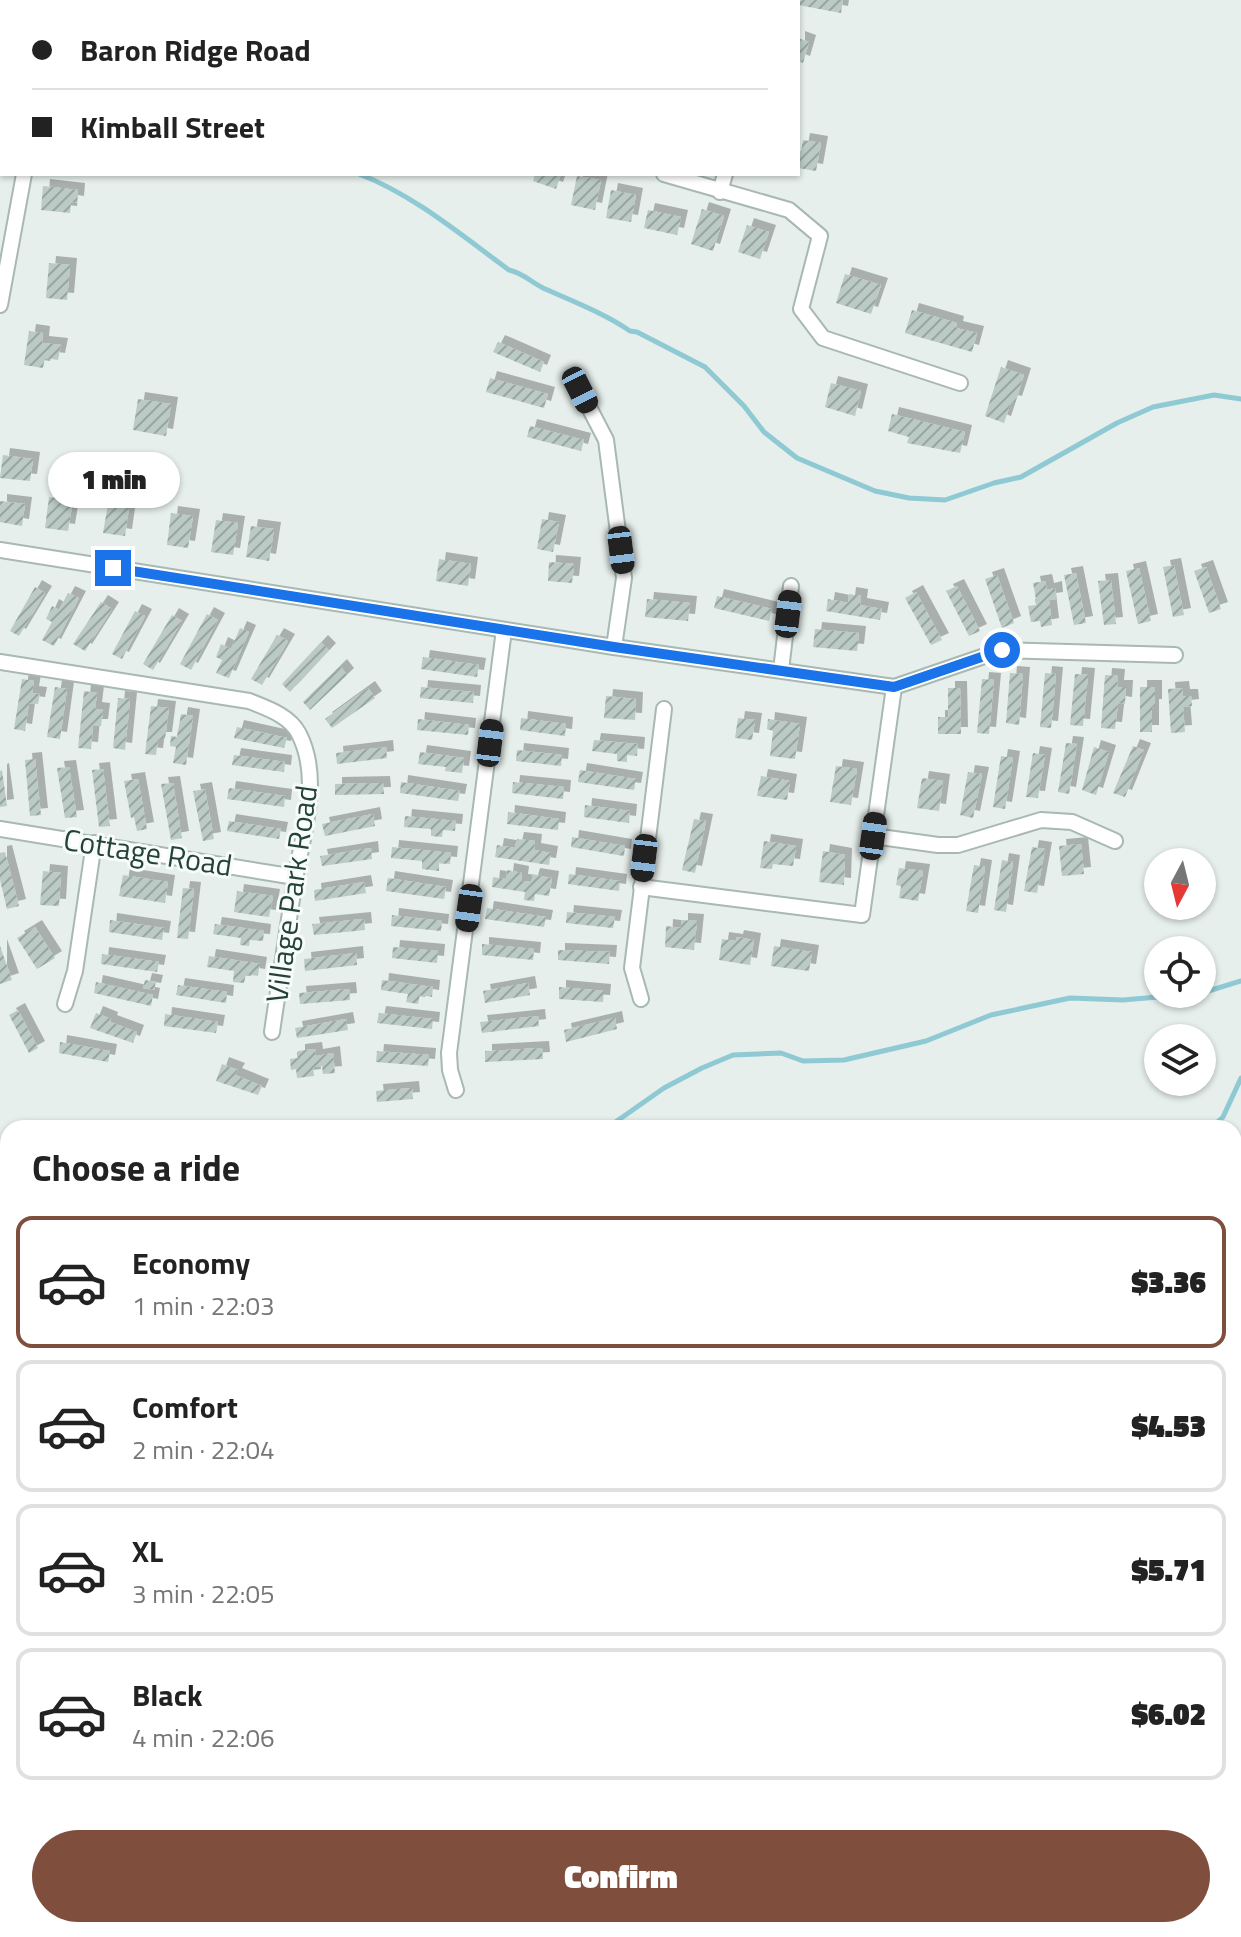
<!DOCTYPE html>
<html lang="en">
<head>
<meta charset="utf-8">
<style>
  :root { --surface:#fff; --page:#f6f6f6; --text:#222; --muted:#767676; --line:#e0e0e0; --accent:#804e3d }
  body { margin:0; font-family:"Titillium Web",sans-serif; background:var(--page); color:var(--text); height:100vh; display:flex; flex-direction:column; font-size:30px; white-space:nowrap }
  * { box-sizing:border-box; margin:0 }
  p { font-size:26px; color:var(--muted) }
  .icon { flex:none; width:44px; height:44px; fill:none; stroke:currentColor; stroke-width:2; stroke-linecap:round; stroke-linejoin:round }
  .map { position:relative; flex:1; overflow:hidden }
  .drawer { position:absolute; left:0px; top:1120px; width:1242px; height:818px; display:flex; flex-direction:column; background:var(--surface); border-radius:24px 24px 0 0; box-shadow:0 2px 6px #0004 }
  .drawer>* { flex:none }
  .hud { position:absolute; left:0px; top:0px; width:800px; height:176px; box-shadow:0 2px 6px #0004; display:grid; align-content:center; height:176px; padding:0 32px; background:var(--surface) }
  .needle { width:52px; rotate:187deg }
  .buttons { position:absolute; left:1144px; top:848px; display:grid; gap:16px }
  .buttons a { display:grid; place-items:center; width:72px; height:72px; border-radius:50%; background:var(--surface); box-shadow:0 2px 6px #0004; font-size:40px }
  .end { position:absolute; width:36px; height:36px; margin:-18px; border:10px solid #1a73e8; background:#fff; box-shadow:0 0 0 4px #fff }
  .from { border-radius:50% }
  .bubble { position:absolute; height:56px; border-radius:28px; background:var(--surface); box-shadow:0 2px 6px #0004; font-size:26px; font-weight:800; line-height:56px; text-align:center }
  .car { position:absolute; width:24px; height:48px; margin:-24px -12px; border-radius:10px; box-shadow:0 0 6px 2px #0007; background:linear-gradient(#222 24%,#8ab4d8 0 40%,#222 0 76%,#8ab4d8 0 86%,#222 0) }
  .hud b { display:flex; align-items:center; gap:28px; height:76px; font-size:30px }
  .hud b+b { border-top:2px solid var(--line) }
  .hud i { width:20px; height:20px; background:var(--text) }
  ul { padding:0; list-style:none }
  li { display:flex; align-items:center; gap:24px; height:132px; margin:0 16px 12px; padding:0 16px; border:4px solid var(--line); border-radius:16px }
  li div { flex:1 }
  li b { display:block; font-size:30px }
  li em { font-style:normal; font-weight:800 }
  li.selected { border-color:var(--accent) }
  li>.icon { width:72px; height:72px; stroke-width:1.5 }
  h2 { padding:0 32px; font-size:36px; line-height:96px }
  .button { display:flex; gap:16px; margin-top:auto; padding:16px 32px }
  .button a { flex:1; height:92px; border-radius:48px; background:var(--accent); color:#fff; font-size:32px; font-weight:800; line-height:92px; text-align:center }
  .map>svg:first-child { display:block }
</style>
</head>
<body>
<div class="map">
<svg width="1241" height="1937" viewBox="0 0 1241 1937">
  <defs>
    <pattern id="building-hatch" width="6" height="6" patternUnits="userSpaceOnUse" patternTransform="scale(2)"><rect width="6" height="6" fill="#bbcac4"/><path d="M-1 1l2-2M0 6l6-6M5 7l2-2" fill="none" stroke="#98a6a0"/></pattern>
    <filter id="shadow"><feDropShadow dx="7" dy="-7" stdDeviation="0" flood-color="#0004"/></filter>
  </defs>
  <rect width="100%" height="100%" fill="#e6efeb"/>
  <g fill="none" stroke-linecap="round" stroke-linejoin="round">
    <g stroke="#8ec9d4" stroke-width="5">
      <polyline points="0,135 2,135"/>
      <path d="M359,174c55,21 102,61 150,96 14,3 22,12 34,18 27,12 63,26 87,43l7,1 68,35 39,39 20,26 33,26 78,33 34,7 36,2 49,-17 27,-6 96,-54 36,-16 61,-12 27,4"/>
      <polyline points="1202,993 1241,981"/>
      <polyline points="607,1128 664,1088 702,1068 733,1055 781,1053 803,1061 844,1060 926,1041 991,1015 1070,998 1123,1000 1193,994"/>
      <polyline points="1211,1128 1223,1117 1241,1078"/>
      <polyline points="0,1303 8,1302"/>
      <polyline points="618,1930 638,1937"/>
      <polyline points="404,1937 416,1933 416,1930"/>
      <polyline points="724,1937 729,1930"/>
    </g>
  </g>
  <g fill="url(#building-hatch)" filter="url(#shadow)">
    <polygon points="798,0 843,0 841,13 798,5"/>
    <polygon points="798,38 809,42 803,63 798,61"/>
    <polygon points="803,140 821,143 816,171 798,168 798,150 801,151"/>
    <polygon points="535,174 561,174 556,189 533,181"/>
    <polygon points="577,176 601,180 595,210 571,205"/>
    <polygon points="43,186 78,190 77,203 71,202 70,213 41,210"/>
    <polygon points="611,190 636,195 631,222 606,218"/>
    <polygon points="702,209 724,216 713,251 691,244"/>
    <polygon points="648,210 681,217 677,235 644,228"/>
    <polygon points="747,225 769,232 760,259 738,252"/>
    <polygon points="49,263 70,265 67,300 46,298"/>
    <polygon points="845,274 881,285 871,314 836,303"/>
    <polygon points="912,310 957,323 956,328 977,333 972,352 905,333"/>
    <polygon points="29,331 43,333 42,343 61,345 58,360 45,358 43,368 24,365"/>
    <polygon points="498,342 544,362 540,372 493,352"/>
    <polygon points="1001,367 1024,375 1015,403 1011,402 1004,423 985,416"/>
    <polygon points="490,378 548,394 544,408 486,392"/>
    <polygon points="831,383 861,391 855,416 825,407"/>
    <polygon points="138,399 171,404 166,436 133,430"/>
    <polygon points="892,414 965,432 960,453 907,443 909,437 888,431"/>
    <polygon points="530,426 584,440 581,451 527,437"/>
    <polygon points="3,455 33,459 30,481 0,478"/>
    <polygon points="49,497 73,500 68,531 45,528"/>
    <polygon points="109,498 130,501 125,536 103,533"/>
    <polygon points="0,501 25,504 22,526 0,522"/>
    <polygon points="171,513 193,516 188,548 167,545"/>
    <polygon points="542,519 559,522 553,552 537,549"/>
    <polygon points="216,520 238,523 233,555 211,552"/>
    <polygon points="251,526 274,529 269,561 246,557"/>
    <polygon points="439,559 471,564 468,586 436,581"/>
    <polygon points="549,562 574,564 572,583 548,581"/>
    <polygon points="1174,565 1184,615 1173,617 1163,567"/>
    <polygon points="1206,567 1221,609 1209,613 1194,571"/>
    <polygon points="1139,568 1151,621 1138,624 1126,571"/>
    <polygon points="1076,573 1086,623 1074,625 1064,575"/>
    <polygon points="997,575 1014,623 1002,628 985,579"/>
    <polygon points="1111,580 1116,624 1104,625 1098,581"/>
    <polygon points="1045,581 1047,590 1055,588 1056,599 1049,600 1052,625 1041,627 1040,621 1031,622 1028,606 1037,605 1033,583"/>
    <polygon points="957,586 980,631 969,636 946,591"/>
    <polygon points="35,587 45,593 19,636 10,631"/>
    <polygon points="916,592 942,640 931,645 905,598"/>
    <polygon points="68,593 79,598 54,646 42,640 52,622 46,619 52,606 59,610"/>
    <polygon points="849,594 861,596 860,605 882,609 880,620 826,611 828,599 848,603"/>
    <polygon points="717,596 772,609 769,621 714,608"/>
    <polygon points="647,599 690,603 688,621 645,617"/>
    <polygon points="101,602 112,609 85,651 73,644"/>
    <polygon points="135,611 145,616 122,659 112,654"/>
    <polygon points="207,614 218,620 191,670 180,664"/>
    <polygon points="172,615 182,621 153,670 143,664"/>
    <polygon points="240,628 249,632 229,678 216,673 222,660 216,657 221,644 231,649"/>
    <polygon points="815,629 859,633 857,651 813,647"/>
    <polygon points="277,635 288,641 262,685 251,679"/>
    <polygon points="321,642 329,650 290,692 282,684"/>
    <polygon points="423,657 479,665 477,677 421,669"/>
    <polygon points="340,666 347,675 310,710 303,702"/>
    <polygon points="1010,673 1023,674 1019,725 1006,723"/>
    <polygon points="1045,673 1056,674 1051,728 1040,727"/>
    <polygon points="1075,674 1088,675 1083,726 1070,725"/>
    <polygon points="1105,675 1118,676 1117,687 1126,687 1125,704 1118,703 1115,729 1101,728"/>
    <polygon points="22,679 34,681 32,693 40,694 38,704 29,703 25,731 14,729"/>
    <polygon points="982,679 994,680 989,734 977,733"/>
    <polygon points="55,687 67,689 60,739 47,737"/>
    <polygon points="421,687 474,692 473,703 420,698"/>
    <polygon points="1140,687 1155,687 1155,706 1152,706 1152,732 1140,732"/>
    <polygon points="368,688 375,698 332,728 325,719"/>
    <polygon points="948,688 960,688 961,734 938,734 938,717 948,717"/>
    <polygon points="1182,688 1183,696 1191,696 1192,706 1183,707 1185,732 1171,733 1168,689"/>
    <polygon points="84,691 97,693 95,709 103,710 101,726 93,726 91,749 78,748"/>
    <polygon points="606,696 636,699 635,720 604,718"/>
    <polygon points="118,698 130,699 125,750 113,748"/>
    <polygon points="151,706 169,708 165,739 158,739 156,755 145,754"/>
    <polygon points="181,714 193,716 186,765 173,763 176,747 170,746 171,736 177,737"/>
    <polygon points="521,718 566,724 565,736 520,730"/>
    <polygon points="738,718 755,720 752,740 735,738"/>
    <polygon points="418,719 469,725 468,735 417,730"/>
    <polygon points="768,719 800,724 795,759 770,756 773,731 767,729"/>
    <polygon points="237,727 287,738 284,748 234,738"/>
    <polygon points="594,740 638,744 637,756 627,755 627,762 617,761 617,754 592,751"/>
    <polygon points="1066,743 1077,744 1069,794 1058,792"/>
    <polygon points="1133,746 1144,750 1125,797 1113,793"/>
    <polygon points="386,747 387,758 337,764 336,753"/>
    <polygon points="1094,747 1109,752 1096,795 1082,790"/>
    <polygon points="517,750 562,755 561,766 516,761"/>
    <polygon points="420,752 464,758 462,773 445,771 446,767 418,764"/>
    <polygon points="1033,753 1045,755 1038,798 1026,797"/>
    <polygon points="234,755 285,762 284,772 232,765"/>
    <polygon points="1001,756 1013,758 1005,809 993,807"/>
    <polygon points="35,759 41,815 30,816 25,760"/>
    <polygon points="836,766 857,769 851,805 830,802"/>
    <polygon points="69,767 77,817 65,818 57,768"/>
    <polygon points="103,769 110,826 99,827 92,770"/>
    <polygon points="2,770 7,806 0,807 0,771"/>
    <polygon points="580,770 636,779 634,790 578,782"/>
    <polygon points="968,772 982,774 973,818 960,815"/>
    <polygon points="761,776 790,781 787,800 757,796"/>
    <polygon points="922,778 943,781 939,811 917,808"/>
    <polygon points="138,779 147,829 137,831 134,817 131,818 124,781"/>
    <polygon points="401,782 460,791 458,801 400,793"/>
    <polygon points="513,782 564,787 563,799 512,793"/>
    <polygon points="173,783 182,838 171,840 161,784"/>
    <polygon points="383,783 384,794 335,795 335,784"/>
    <polygon points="229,788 285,796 284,807 227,799"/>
    <polygon points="205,789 214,839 203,841 193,791"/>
    <polygon points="585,805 630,811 629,823 584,817"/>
    <polygon points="508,812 559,819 558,830 507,824"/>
    <polygon points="373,814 375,826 325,836 322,824"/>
    <polygon points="405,816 456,821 455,831 443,830 442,837 431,836 431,829 404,827"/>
    <polygon points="694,819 706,821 695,873 682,870"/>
    <polygon points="229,821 281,829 279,839 227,831"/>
    <polygon points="572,837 625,846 624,856 571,847"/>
    <polygon points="517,839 535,841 534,850 551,853 549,865 495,857 497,845 515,848"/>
    <polygon points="764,841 796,846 793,866 773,864 772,869 760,868"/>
    <polygon points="1081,844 1084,874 1062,876 1059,846"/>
    <polygon points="392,847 451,853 450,864 439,863 439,871 422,869 422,861 391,858"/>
    <polygon points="1032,847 1045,849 1037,893 1024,891"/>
    <polygon points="371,848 372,859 322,866 320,856"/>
    <polygon points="823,851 845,855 844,885 819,882"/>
    <polygon points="5,852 19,906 7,909 0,880 0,853"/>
    <polygon points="1002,860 1013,862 1006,912 994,910"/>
    <polygon points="974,865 985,867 978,913 966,911"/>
    <polygon points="899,868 923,871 918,901 899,898 901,886 896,885"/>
    <polygon points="507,870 522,873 521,881 531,882 533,875 552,878 549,896 535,894 534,901 524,900 525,892 492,887 493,877 506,879"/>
    <polygon points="43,871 61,873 59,906 40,905"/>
    <polygon points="569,874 620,881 619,891 568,884"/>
    <polygon points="123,875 168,882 165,903 119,896"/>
    <polygon points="388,878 446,887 444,899 386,891"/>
    <polygon points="364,882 366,893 315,901 314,890"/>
    <polygon points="183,888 194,889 188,939 177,938"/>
    <polygon points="237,891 273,896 269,917 234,912"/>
    <polygon points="487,908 546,917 544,927 485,919"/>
    <polygon points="567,912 615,917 613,928 566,923"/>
    <polygon points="392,915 442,921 441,931 391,926"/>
    <polygon points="364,919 365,930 314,935 312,924"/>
    <polygon points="110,920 164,928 162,940 109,932"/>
    <polygon points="681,920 697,921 694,950 665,947 666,926 681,928"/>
    <polygon points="215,924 264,931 263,941 250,940 249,946 240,945 241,938 213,934"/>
    <polygon points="35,927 55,958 37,969 17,938"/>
    <polygon points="737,937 754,940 750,965 719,960 722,939 736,941"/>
    <polygon points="482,944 534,949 533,960 482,955"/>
    <polygon points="0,946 12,980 0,984"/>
    <polygon points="774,946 812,952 809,971 771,966"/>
    <polygon points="393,947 438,951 437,963 392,958"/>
    <polygon points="558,950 610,952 609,964 558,960"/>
    <polygon points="356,953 357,965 305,971 304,959"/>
    <polygon points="102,954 159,962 157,972 101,964"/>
    <polygon points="209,956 260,964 258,976 246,974 244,983 233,982 234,971 207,967"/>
    <polygon points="145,980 156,982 154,990 143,988"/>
    <polygon points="382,980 433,987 432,997 420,995 418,1004 406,1002 408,994 381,990"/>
    <polygon points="96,982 153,995 151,1006 94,993"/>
    <polygon points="528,983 530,995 485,1003 483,991"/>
    <polygon points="178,985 227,992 226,1003 176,995"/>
    <polygon points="559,987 604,991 603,1002 559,999"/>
    <polygon points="349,989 350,1000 300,1004 299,993"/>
    <polygon points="18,1010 38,1048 29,1053 9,1015"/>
    <polygon points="96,1013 111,1019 110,1022 137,1032 133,1043 90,1028"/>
    <polygon points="379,1013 433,1019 432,1029 377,1023"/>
    <polygon points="165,1014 218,1022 216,1033 164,1026"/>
    <polygon points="538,1016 539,1026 482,1033 480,1022"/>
    <polygon points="615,1018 617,1029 566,1042 564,1030"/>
    <polygon points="346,1019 348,1030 297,1038 295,1028"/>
    <polygon points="60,1042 110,1051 108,1062 59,1053"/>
    <polygon points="542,1048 543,1059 485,1062 485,1051"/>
    <polygon points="315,1049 316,1056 333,1053 335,1073 323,1074 322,1066 313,1067 314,1076 297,1078 296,1069 291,1070 290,1059 298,1058 298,1051"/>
    <polygon points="377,1051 429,1055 428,1066 376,1062"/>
    <polygon points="222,1064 238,1070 235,1075 262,1086 258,1095 216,1081"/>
    <polygon points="412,1088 413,1099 377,1102 376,1091"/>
    <polygon points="1241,1795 1241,1822 1234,1830 1234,1803"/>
    <polygon points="1241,1871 1241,1898 1234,1895 1234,1887"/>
    <polygon points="1234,1910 1241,1919 1241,1937 1231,1937 1226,1930 1234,1930"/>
    <polygon points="923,1930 935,1930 951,1937 920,1937"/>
    <polygon points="1089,1930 1111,1930 1113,1937 1091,1937"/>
    <polygon points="1123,1930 1152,1930 1151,1937 1123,1937"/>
    <polygon points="1169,1930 1182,1930 1183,1937 1160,1937 1159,1931"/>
    <polygon points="1186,1930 1213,1930 1214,1937 1187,1937"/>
  </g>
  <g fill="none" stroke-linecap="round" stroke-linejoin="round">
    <defs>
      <g id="street">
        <polyline points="301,0 306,2"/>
        <polyline points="56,2 56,0"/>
        <polyline points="770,2 770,0"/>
        <polyline points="664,174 789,210 820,236 801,309 823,338 960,383"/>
        <polyline points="720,192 725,174"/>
        <polyline points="0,305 24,174"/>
        <polyline points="580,390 606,440 624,578 614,647"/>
        <polyline points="0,550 614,647 894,687 1002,650 1175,655"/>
        <path d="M0,662l249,39c18,7 41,15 50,33 24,47 2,104 -5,152 -7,48 -15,97 -22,146"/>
        <polyline points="781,670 791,586"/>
        <polyline points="0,829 295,877"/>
        <polyline points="873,836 938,845 958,845 1041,820 1072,822 1115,841"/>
        <polyline points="641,887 862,915 894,687"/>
        <polyline points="641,999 632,968 664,709"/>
        <polyline points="65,1004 75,971 94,843"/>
        <polyline points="456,1090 450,1070 449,1053 504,630"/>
        <polyline points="0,1629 8,1630"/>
        <polyline points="995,1937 998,1930"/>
      </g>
    </defs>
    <use href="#street" stroke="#a8b8b2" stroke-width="18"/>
    <use href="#street" stroke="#fff" stroke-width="14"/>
  </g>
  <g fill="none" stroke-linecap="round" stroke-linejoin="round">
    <polyline stroke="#1a73e8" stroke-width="10" points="113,568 614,647 894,687 1002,650"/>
  </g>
  <g text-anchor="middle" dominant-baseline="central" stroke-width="6" stroke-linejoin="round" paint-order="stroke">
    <g font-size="30" fill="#24423a" stroke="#f7fbf9">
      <text transform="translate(148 852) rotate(9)">Cottage Road</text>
      <text transform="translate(291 894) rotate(-82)">Village Park Road</text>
    </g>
  </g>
</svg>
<div class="buttons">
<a><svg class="needle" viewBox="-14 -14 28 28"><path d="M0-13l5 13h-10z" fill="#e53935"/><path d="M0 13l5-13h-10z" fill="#767676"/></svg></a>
<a><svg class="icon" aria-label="locate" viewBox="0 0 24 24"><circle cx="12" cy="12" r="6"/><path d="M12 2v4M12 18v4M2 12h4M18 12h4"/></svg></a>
<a><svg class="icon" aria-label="layers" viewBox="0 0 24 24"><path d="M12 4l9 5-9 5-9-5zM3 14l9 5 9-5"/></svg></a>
</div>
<i class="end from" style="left:1002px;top:650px"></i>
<i class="end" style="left:113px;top:568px"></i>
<div class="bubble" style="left:48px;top:452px;width:132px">1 min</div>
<i class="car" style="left:580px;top:390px;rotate:153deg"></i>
<i class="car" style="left:621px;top:550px;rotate:173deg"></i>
<i class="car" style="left:788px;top:614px;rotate:7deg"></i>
<i class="car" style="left:490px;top:743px;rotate:7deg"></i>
<i class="car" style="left:873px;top:836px;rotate:8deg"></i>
<i class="car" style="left:644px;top:858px;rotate:187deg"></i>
<i class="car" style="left:469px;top:908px;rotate:188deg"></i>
<div class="hud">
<b><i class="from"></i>Baron Ridge Road</b>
<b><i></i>Kimball Street</b>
</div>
<section class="drawer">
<h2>Choose a ride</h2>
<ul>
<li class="selected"><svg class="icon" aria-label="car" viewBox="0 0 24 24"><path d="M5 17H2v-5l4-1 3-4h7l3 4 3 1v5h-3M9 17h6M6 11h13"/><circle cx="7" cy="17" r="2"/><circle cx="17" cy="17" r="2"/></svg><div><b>Economy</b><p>1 min · 22:03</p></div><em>$3.36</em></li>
<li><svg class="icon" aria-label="car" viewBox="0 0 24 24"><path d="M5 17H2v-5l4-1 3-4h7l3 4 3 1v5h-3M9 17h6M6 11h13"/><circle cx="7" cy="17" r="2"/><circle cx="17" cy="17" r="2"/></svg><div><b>Comfort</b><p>2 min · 22:04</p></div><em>$4.53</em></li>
<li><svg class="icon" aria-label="car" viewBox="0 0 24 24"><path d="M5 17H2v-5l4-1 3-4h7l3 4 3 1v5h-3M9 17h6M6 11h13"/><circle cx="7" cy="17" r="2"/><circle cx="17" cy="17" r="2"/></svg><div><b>XL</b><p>3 min · 22:05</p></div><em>$5.71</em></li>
<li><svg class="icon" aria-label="car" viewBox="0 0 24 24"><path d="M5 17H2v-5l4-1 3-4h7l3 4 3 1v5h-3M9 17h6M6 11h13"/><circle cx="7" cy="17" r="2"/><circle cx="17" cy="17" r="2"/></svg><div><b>Black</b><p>4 min · 22:06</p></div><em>$6.02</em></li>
</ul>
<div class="button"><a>Confirm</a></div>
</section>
</div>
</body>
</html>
